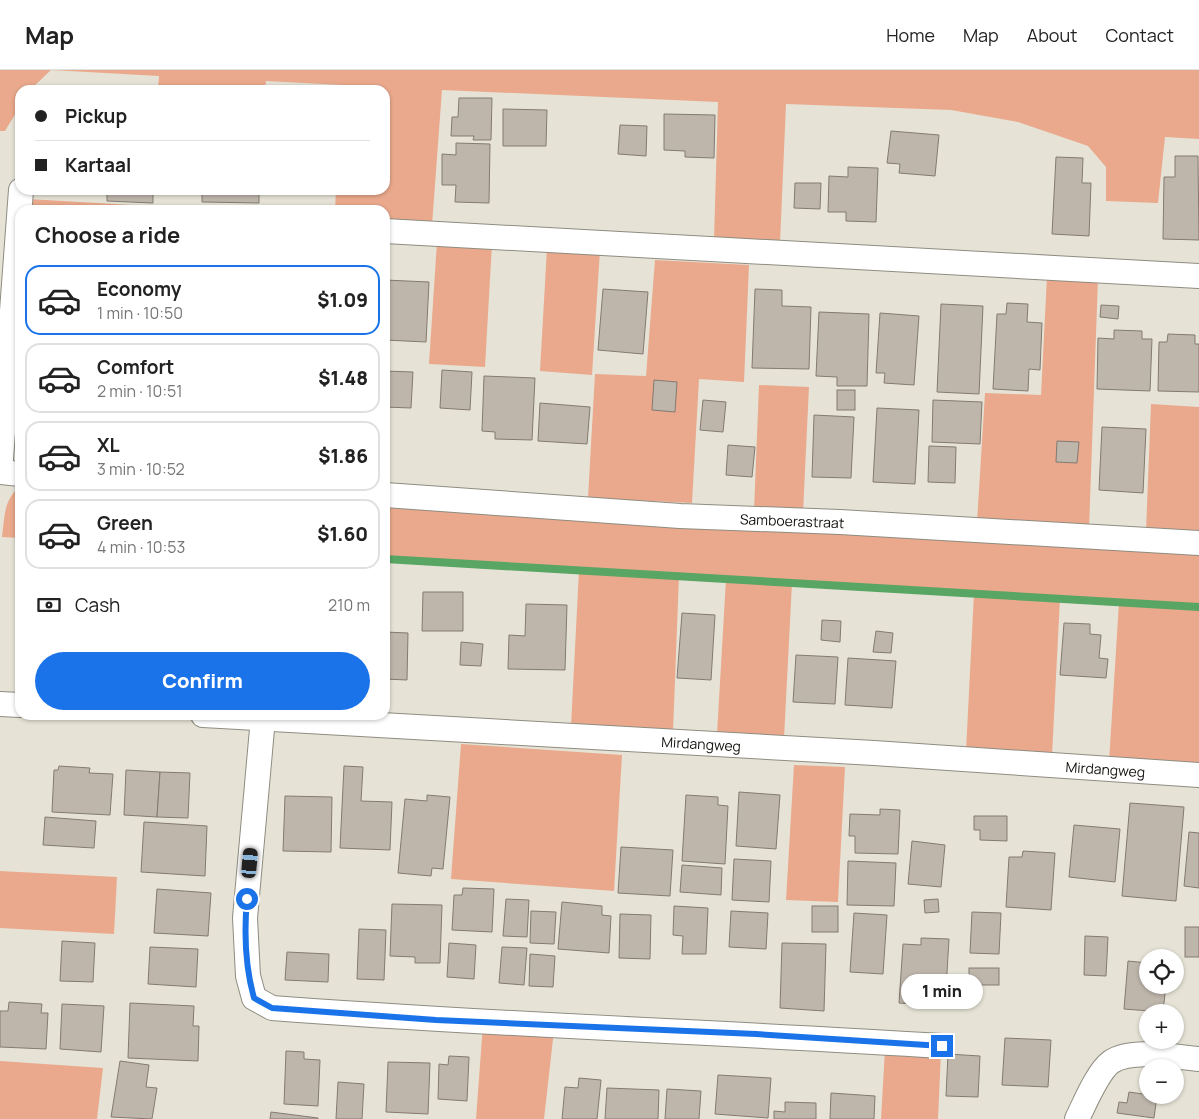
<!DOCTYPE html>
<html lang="en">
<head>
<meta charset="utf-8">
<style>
  :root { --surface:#fff; --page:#f2f2f2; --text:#222; --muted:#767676; --line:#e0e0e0; --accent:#1a73e8 }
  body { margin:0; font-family:Manrope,sans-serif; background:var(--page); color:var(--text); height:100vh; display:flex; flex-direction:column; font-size:19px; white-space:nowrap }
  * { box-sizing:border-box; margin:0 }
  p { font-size:16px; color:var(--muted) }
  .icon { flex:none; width:28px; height:28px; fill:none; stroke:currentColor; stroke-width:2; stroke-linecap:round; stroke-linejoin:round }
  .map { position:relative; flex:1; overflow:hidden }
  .details { position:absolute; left:15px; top:135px; width:375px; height:515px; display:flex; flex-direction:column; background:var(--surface); border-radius:15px; box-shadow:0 1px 4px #0004 }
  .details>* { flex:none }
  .top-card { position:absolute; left:15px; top:15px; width:375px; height:110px; border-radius:15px; box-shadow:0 1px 4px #0004; display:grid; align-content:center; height:110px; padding:0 20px; background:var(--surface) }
  .tools { position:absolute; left:1139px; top:879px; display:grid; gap:10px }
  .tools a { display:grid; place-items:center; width:45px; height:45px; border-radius:50%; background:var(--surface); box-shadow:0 1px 4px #0004; font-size:25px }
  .end { position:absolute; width:22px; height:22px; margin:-11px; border:6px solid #1a73e8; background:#fff; box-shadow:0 0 0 2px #fff }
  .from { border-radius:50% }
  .bubble { position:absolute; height:35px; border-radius:18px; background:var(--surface); box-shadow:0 1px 4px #0004; font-size:16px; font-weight:800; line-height:35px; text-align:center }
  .car { position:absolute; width:15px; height:30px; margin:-15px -8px; border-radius:6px; box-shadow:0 0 4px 1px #0007; background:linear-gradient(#222 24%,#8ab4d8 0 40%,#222 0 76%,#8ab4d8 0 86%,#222 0) }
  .top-card b { display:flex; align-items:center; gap:18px; height:48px; font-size:19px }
  .top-card b+b { border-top:1px solid var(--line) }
  .top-card i { width:12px; height:12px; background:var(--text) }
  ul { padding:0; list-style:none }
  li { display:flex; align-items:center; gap:15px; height:70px; margin:0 10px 8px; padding:0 10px; border:2px solid var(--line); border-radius:15px }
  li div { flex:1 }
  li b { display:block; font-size:19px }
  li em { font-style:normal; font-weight:800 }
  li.current { border-color:var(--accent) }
  li>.icon { width:45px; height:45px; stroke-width:1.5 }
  h2 { padding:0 20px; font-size:22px; line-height:60px }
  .pay { display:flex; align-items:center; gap:12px; height:55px; padding:0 20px; font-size:19px }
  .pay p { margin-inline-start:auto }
  .action { display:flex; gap:10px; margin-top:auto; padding:10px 20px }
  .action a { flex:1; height:58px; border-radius:30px; background:var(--accent); color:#fff; font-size:20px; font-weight:800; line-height:58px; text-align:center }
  header { display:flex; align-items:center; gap:30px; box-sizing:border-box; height:70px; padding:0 25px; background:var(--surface); border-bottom:1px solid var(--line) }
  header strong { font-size:24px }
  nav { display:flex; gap:28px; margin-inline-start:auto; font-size:18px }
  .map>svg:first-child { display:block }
</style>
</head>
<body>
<header>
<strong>Map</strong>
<nav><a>Home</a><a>Map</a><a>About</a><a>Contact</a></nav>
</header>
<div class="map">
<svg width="1199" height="1049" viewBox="0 0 1199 1049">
  <rect width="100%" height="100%" fill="#e6e3d6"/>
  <g fill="#eaa98c">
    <polygon points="0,0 1199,0 1199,69 1165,67 1158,133 1106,131 1106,97 1088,76 1018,52 951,40 786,34 780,173 714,170 718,32 442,20 432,155 385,153 385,140 335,140 336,120 385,120 385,20 343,20 343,15 266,11 265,20 158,20 159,6 51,0 30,20 20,20 20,36 5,61 0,61"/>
    <polygon points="28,129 149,136 149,140 27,140"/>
    <polygon points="437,172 492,174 485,297 429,294"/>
    <polygon points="547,178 600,180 592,305 540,301"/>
    <polygon points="655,190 749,195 744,312 699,309 692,433 588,428 595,304 646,306"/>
    <polygon points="1047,206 1098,209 1089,459 977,452 985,323 1041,325"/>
    <polygon points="759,315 809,317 803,443 754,441"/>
    <polygon points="1151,334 1199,337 1199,463 1146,461"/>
    <path d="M20,416v52l-18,-1c3,-21 1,-36 18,-51z"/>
    <polygon points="385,437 1199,482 1199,697 1109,692 1119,532 1060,528 1052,686 966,681 974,523 792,513 784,668 717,664 726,509 679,506 673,662 571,656 579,500 385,489"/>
    <polygon points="461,674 622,685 614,821 451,809"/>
    <polygon points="794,695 845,697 838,832 786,830"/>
    <polygon points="0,801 117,807 114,864 0,858"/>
    <polygon points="483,954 554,960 544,1049 476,1049"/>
    <polygon points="885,979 941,981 938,1049 881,1049"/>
    <polygon points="0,991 103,998 97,1049 0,1049"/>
  </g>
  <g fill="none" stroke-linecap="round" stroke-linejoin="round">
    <polyline stroke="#59a564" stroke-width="8" points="385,489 1199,537"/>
  </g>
  <g fill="#beb5ab" stroke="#837a71">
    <polygon points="87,16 148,19 148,20 87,20"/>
    <polygon points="459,28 492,28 491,70 473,70 474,66 451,66 452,47 458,47"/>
    <polygon points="503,39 547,40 546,76 503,76"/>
    <polygon points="664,44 715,45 714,88 685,87 685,81 664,80"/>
    <polygon points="620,55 647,56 646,86 618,84"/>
    <polygon points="891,61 939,65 935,106 899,103 900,94 887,93"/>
    <polygon points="456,73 490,74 489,133 455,132 456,115 442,115 442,84 456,85"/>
    <polygon points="1175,86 1198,86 1199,170 1163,169 1164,107 1175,107"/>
    <polygon points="1056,87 1083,88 1082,113 1091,113 1089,166 1052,164"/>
    <polygon points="848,97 878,98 876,152 846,151 846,142 828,142 829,106 848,107"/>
    <polygon points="795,113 821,113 820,139 794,138"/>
    <polygon points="107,120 153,120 153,133 107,131"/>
    <polygon points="202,120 259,120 259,133 202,132"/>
    <polygon points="185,138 233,140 185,140"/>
    <polygon points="385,210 429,212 426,272 385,270"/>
    <polygon points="603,219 648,222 643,284 598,280"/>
    <polygon points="755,219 782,220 782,236 811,237 809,299 752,298"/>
    <polygon points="1007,233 1028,234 1027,252 1042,253 1040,300 1029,299 1028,321 993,319 997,244 1006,244"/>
    <polygon points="941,234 983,236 979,324 937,322"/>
    <polygon points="1101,235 1119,236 1118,249 1100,247"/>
    <polygon points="819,242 869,244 867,316 837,316 837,307 816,306"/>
    <polygon points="880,243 919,246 914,315 884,313 885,303 876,303"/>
    <polygon points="1114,260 1142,261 1142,269 1152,269 1150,321 1097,319 1098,268 1114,269"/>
    <polygon points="1168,264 1195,265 1195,274 1199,274 1199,322 1158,321 1159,272 1167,272"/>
    <polygon points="442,300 472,302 470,340 440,338"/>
    <polygon points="385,301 413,302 411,338 385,337"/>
    <polygon points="484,306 535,308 532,370 495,369 495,362 482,361"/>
    <polygon points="654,310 677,312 675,342 652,340"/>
    <rect x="837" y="320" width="18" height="20"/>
    <polygon points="703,330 726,332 723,362 700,360"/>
    <polygon points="933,330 982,332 980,374 932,372"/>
    <polygon points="540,333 590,337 587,374 538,371"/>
    <polygon points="877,338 919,340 915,414 873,412"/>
    <polygon points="814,345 854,347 851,408 812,407"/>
    <polygon points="1102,357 1146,359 1143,423 1099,420"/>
    <polygon points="1057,371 1079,372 1077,393 1056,392"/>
    <polygon points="728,375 755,377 752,407 726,405"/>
    <polygon points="929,376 956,377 955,413 928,412"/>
    <polygon points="423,522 463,522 463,561 422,561"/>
    <polygon points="526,534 567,535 565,600 508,599 509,565 525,566"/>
    <polygon points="682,543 715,545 711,610 677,608"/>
    <polygon points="822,550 841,551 840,572 821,570"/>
    <polygon points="1064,553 1090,554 1090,564 1101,565 1099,588 1108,589 1106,608 1060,605"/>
    <polygon points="876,561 893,563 891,583 873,582"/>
    <polygon points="385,562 408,563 407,610 385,609"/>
    <polygon points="461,572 483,574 481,596 460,595"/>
    <polygon points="796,585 838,587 835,634 793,632"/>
    <polygon points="848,588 896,591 892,638 845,635"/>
    <polygon points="59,696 90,698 89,703 113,704 110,745 52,742 54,700 58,700"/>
    <polygon points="344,696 363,697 361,731 392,732 390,780 340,778"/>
    <polygon points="126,700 160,702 157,747 124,745"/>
    <polygon points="160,702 190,703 188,748 157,747"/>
    <polygon points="739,722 780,725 776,779 736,776"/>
    <polygon points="427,725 450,727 443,799 432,798 431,806 398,803 405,729 427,731"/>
    <polygon points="686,725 718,727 718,735 728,736 725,794 682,791"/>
    <polygon points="285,726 332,727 331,782 283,781"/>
    <polygon points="1130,733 1184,737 1176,831 1122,826"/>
    <polygon points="880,739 900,740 898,784 855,783 855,766 849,766 850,744 880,745"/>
    <polygon points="974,746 1007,746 1007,771 980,770 980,760 974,760"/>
    <polygon points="45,747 96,751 94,778 43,775"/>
    <polygon points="144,752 207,756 205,806 141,802"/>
    <polygon points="1074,755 1120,759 1115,812 1069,807"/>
    <polygon points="1189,762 1199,763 1199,818 1184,816"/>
    <polygon points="912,771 945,775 941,817 908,814"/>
    <polygon points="621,777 673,780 670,826 618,823"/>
    <polygon points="1023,781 1055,783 1051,840 1006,837 1009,787 1022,787"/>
    <polygon points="734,789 771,791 769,832 732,830"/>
    <polygon points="848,791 896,793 894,836 847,835"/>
    <polygon points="682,795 722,798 721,825 680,822"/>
    <polygon points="463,818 494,819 492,862 452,860 454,825 462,825"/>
    <polygon points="157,819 211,823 208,866 154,863"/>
    <polygon points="506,829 529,830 527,867 503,866"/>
    <polygon points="938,829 939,842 925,843 924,830"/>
    <polygon points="562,832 602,836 602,845 611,846 609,883 558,879"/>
    <polygon points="392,834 442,835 440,893 415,893 415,887 390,886"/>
    <polygon points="674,836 708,838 706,884 682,884 683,866 673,865"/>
    <rect x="812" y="836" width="26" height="26"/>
    <polygon points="531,841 556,842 554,874 530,873"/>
    <polygon points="731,841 768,843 766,879 729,877"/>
    <polygon points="972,842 1001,843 999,884 970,883"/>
    <polygon points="854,843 887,845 883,904 850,902"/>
    <polygon points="620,844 651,845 650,889 619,888"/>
    <rect x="1185" y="857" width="14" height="30"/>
    <polygon points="359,859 386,860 384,910 357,909"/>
    <polygon points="1085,866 1108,867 1106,906 1084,905"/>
    <polygon points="921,868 949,869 945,936 899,933 903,874 921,875"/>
    <polygon points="62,871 95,873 93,912 60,911"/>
    <polygon points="449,873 476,875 474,909 447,907"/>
    <polygon points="782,873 826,874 824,941 780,938"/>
    <polygon points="150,877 198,879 196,917 148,914"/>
    <polygon points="502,877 527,878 524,915 499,913"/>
    <polygon points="287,882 329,884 328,912 285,910"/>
    <polygon points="530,884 555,886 553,917 529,916"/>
    <polygon points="1128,891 1148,893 1148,915 1166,915 1163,942 1124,939"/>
    <rect x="969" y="898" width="30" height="17"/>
    <polygon points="9,932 42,934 41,943 48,943 46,979 0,977 0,941 8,941"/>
    <polygon points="130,933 194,936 193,956 199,956 198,991 128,988"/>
    <polygon points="62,934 104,936 101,982 60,979"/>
    <polygon points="1005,968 1051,970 1048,1017 1002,1015"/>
    <polygon points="286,981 304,982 304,989 320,990 318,1036 284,1034"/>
    <polygon points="948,984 980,986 978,1027 946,1026"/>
    <polygon points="449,986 469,987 467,1031 438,1029 439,994 448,995"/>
    <polygon points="120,991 149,995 146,1017 157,1018 152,1049 111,1047"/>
    <polygon points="388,992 430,993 428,1044 386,1042"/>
    <polygon points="718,1005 771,1008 768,1048 715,1044"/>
    <polygon points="579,1008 601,1010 597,1049 562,1049 565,1017 578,1018"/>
    <polygon points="338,1012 364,1014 362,1049 336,1049"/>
    <polygon points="607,1018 659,1020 658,1049 605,1049"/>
    <polygon points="667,1019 701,1021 699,1049 665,1049"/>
    <polygon points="1129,1022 1157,1026 1154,1048 1117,1043 1119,1032 1127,1033"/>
    <polygon points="831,1023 875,1026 874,1049 830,1049"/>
    <polygon points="785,1032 816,1033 816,1049 774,1049 774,1041 785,1042"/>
    <polygon points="271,1042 318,1048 318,1049 270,1049"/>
  </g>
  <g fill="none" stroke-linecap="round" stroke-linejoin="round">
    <defs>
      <g id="street">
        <polyline points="385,161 1199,206"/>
        <polyline points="0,402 21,120"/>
        <polyline points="0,402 20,404"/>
        <path id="s1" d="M385,425l295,21 160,6 359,21"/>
        <polyline points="0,634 20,635"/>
        <path id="s2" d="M203,645l671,38 325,22"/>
        <path d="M263,648l-18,200 3,58 6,22 18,10c223,17 447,24 670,38"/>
        <path d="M1077,1049c7,-14 21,-48 34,-57 21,-14 64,-5 88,-3"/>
      </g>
    </defs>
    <use href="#street" stroke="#8f8c80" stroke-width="26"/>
    <use href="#street" stroke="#fff" stroke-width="24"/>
  </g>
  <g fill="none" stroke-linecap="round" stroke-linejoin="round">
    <path stroke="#1a73e8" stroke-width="6" d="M247,829c-3,33 -2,67 7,99l18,10 164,12 320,14 186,12"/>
  </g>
  <g text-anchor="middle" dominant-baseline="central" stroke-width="4" stroke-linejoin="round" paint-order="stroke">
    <g font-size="14" fill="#11100c" stroke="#f3f0e3">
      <text stroke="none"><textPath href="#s1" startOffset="408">Samboerastraat</textPath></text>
      <text stroke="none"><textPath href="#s2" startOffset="499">Mirdangweg</textPath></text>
      <text stroke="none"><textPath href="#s2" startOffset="904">Mirdangweg</textPath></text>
    </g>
  </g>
</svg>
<div class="tools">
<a><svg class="icon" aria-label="locate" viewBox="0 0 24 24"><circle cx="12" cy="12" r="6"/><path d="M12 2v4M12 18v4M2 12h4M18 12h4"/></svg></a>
<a>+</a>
<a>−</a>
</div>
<i class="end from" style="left:247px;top:829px"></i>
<i class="end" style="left:942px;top:976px"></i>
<div class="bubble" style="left:901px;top:904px;width:82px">1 min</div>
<i class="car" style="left:250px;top:793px;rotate:5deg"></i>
<div class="top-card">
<b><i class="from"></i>Pickup</b>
<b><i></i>Kartaal</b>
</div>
<section class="details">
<h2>Choose a ride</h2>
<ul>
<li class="current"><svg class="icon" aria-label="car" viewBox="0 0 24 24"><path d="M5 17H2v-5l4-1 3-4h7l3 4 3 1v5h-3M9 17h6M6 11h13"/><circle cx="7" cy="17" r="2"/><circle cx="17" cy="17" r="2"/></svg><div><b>Economy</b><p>1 min · 10:50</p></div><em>$1.09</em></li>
<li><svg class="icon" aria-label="car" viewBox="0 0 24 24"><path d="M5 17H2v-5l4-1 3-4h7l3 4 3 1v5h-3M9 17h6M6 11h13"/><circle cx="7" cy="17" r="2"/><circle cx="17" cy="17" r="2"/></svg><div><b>Comfort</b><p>2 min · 10:51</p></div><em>$1.48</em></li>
<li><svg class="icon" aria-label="car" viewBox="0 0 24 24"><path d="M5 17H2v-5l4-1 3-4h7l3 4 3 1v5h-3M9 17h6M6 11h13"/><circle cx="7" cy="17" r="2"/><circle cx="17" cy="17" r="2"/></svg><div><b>XL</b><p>3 min · 10:52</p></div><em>$1.86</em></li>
<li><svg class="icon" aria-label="car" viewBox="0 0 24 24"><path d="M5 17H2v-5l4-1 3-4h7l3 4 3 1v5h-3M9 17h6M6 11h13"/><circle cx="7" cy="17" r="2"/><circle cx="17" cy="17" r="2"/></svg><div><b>Green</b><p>4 min · 10:53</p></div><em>$1.60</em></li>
</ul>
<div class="pay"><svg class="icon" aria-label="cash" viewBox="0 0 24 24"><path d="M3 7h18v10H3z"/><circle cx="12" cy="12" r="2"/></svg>Cash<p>210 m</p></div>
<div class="action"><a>Confirm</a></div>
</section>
</div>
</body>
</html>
